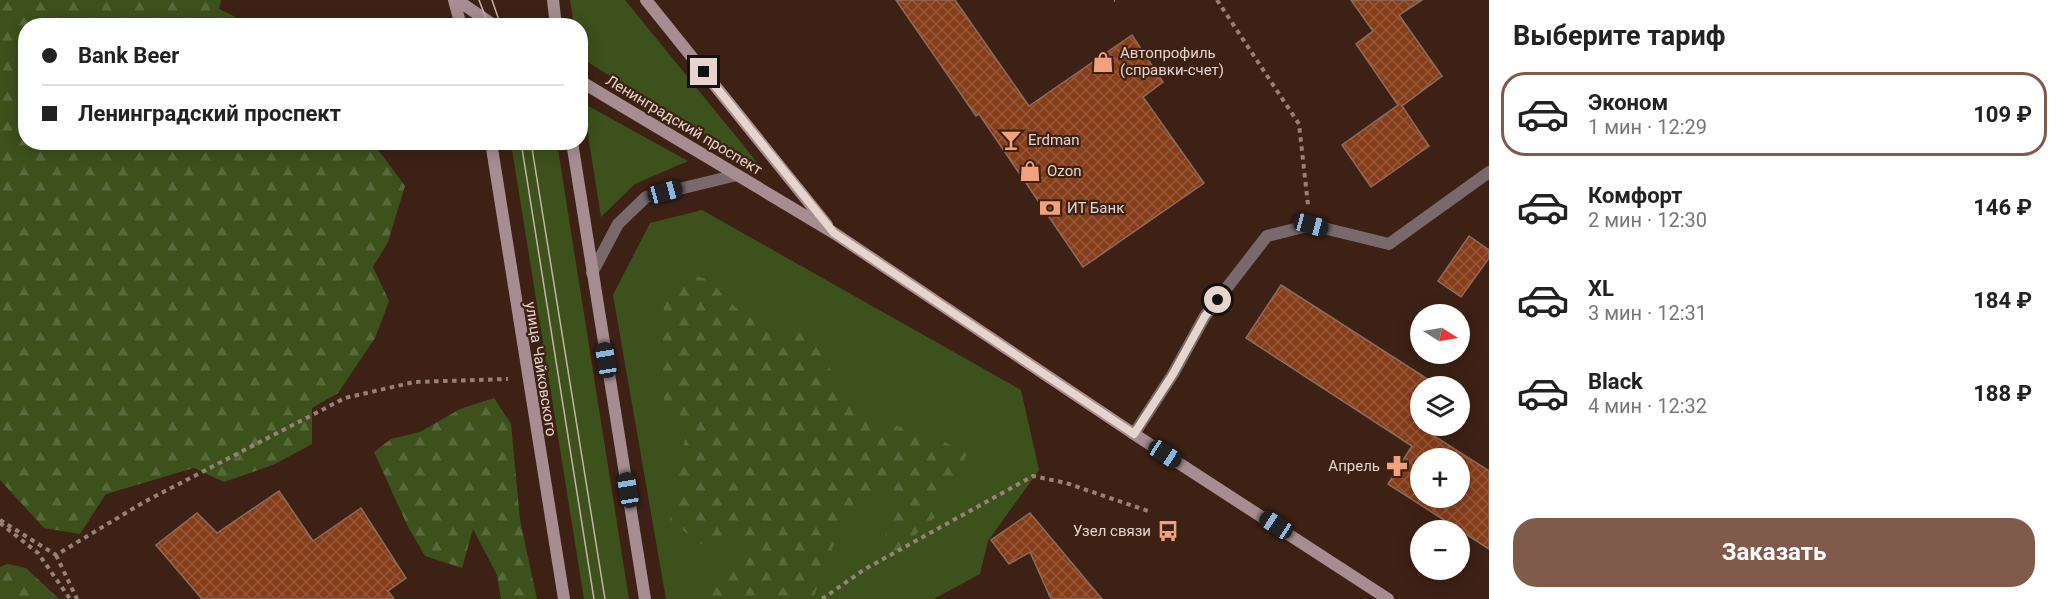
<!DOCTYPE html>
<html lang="ru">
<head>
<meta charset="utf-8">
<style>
  :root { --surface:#fff; --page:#f2f2f2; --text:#222; --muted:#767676; --line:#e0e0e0; --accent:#805b4b }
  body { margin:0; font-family:Roboto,sans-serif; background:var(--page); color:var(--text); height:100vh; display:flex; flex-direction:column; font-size:22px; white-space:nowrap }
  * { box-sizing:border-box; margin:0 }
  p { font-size:20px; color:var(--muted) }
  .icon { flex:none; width:33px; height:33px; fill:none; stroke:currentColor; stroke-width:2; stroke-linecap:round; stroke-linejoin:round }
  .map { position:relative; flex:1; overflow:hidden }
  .side { display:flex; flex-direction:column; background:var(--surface); width:570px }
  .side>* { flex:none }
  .top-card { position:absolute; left:18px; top:18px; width:570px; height:132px; border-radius:24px; box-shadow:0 3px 15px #0003; display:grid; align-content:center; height:132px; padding:0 24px; background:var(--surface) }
  .needle { width:39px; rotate:101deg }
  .controls { position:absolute; left:1410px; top:304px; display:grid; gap:12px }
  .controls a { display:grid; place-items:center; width:60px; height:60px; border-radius:50%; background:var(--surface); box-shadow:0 3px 15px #0003; font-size:30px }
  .end { position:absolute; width:27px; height:27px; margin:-14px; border:8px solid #e7d4cc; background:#111; box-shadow:0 0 0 3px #111 }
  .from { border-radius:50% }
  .car { position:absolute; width:18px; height:36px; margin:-18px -9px; border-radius:8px; box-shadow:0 0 4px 2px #0007; background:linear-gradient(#222 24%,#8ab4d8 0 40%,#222 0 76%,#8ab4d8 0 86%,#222 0) }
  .top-card b { display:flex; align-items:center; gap:21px; height:57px; font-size:22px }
  .top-card b+b { border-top:2px solid var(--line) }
  .top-card i { width:15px; height:15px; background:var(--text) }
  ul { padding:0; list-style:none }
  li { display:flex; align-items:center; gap:18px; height:84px; margin:0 12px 9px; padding:0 12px; border:3px solid transparent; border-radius:24px }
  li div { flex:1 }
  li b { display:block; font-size:22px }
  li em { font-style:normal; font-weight:700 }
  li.selected { border-color:var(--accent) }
  li>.icon { width:54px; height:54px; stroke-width:1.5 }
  h2 { padding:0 24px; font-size:27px; line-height:72px }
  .cta { display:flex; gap:12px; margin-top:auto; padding:12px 24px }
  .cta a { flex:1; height:69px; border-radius:24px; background:var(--accent); color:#fff; font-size:24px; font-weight:700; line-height:69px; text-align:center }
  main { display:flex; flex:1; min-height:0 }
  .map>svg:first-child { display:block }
</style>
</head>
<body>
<main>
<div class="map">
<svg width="1489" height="599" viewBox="0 0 1489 599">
  <defs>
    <pattern id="forest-firs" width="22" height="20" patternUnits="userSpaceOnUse" patternTransform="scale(1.5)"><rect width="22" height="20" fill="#3d511c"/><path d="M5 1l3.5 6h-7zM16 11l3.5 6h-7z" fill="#59693c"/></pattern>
    <pattern id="building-cross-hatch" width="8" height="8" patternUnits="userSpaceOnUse" patternTransform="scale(1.5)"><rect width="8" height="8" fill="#863d1a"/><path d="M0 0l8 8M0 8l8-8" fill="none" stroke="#97583a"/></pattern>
  </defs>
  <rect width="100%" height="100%" fill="#3d2115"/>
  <g fill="#3d511c">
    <polygon points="570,0 625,0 765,172 581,58 580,26 574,25"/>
    <polygon points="583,103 688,161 635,184 601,217"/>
    <polygon points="511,143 557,143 629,599 584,599"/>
    <polygon points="702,210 1021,390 1039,470 988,541 980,574 934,599 666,599 613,295 650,223"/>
  </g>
  <g fill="url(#forest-firs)">
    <polygon points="0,0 221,0 219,9 252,25 26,26 26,142 373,143 405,186 388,242 373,267 389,301 375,338 338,393 312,408 312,444 273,465 224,482 194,468 106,494 80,534 44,528 0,480"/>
    <polygon points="682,274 708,279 735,307 779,328 817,337 839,390 880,422 928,433 967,454 934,518 890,557 884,524 889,491 860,491 838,534 814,596 809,599 713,599 710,584 730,561 761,535 705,547 670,520 673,480 690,423 664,402 662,325 666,288"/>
    <polygon points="494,398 511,424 520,520 537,599 501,599 497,575 473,529 462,568 425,556 408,527 374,452 391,439 420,432 460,409"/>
    <polygon points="7,564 26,568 59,599 0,599 0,567"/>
  </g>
  <g fill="url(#building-cross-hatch)" stroke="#8d6c5e" stroke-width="1.5" fill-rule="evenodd">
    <polygon points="896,0 955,0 1029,106 1132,35 1163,82 1143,97 1204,183 1083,267 979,114 976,116"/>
    <polygon points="1351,0 1422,0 1399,15 1442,76 1402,106 1429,146 1371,187 1342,145 1398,105 1356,44 1373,31"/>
    <polygon points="1469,236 1489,250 1489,258 1461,297 1438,281"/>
    <path d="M1281,285l159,102h-20v39h11l-3,6 61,39v78l-101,-65 24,-38 -166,-108zM1420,459h40v39h-40z"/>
    <polygon points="279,491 313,541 361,508 406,578 388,591 394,599 202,599 156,545 197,513 217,533"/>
    <polygon points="1030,513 1102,599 1051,599 1030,552 1009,564 991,540"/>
  </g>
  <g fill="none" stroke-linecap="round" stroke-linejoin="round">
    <g stroke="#988177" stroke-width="4" stroke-dasharray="4.5 4.5" stroke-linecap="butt">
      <polyline points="1114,0 1115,0"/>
      <polyline points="1217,0 1299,124 1308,205"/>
      <polyline points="0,520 56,555 144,502 345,398 414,382 508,379"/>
      <polyline points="0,523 38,553 70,599"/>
      <polyline points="56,555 77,599"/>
      <polyline points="822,599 865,569 1033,476 1066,483 1151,512"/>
    </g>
    <g stroke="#7a696c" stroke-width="12">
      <polyline points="592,273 618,224 646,197 737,175"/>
      <polyline points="1134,434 1173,374 1205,316 1267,236 1311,225 1389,244 1489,172"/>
    </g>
    <g stroke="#a78d91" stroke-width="12">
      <polyline points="454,0 461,26"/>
      <polyline points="457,0 495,26"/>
      <polyline points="553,0 556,26"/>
      <polyline points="646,0 827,225"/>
      <polyline points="580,81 834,233 1134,434 1388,599"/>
      <polyline points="491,142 564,599"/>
      <polyline points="572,142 645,599"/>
    </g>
    <g stroke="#c7b2a9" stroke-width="1.5">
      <polyline points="479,0 489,26"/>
      <polyline points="492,0 501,26"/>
      <polyline points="521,142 594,599"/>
      <polyline points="531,142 605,599"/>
    </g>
  </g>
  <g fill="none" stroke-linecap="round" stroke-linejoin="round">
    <polyline stroke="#e7d4cc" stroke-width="8" points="704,72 834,233 1134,434 1173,374 1205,316 1218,300"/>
  </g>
  <defs>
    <symbol id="shop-bare" viewBox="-9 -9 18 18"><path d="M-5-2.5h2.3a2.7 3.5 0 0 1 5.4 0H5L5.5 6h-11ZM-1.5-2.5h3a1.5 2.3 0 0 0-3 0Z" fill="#f2a17e" stroke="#3d2115" stroke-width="2.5" paint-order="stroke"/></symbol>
    <symbol id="bar-bare" viewBox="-9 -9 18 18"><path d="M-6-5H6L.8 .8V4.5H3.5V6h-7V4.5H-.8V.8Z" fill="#f2a17e" stroke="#3d2115" stroke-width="2.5" paint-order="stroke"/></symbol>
    <symbol id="bank-bare" viewBox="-9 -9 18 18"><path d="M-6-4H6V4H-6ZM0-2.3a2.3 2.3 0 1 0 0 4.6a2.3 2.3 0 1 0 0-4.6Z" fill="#f2a17e" stroke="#3d2115" stroke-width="2.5" paint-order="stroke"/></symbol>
    <symbol id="pharmacy-bare" viewBox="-9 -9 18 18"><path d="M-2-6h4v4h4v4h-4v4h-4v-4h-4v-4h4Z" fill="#f2a17e" stroke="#3d2115" stroke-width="2.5" paint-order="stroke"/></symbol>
    <symbol id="bus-bare" viewBox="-9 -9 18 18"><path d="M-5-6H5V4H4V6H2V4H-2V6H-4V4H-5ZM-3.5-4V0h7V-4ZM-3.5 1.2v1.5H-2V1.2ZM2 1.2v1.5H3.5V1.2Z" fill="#f2a17e" stroke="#3d2115" stroke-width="2.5" paint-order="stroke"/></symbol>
  </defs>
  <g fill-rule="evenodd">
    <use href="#shop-bare" x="1088" y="47" width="30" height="30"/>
    <use href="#bar-bare" x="996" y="125" width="30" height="30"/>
    <use href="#shop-bare" x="1015" y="156" width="30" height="30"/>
    <use href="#bank-bare" x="1035" y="193" width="30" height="30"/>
    <use href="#pharmacy-bare" x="1382" y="451" width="30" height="30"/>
    <use href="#bus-bare" x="1153" y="516" width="30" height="30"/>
  </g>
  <g text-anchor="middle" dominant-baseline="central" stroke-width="4.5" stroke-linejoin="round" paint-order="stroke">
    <g font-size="15" fill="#e7d4cc" stroke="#3d2115" text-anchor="start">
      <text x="1120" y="53">Автопрофиль<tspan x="1120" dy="17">(справки-счет)</tspan></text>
      <text x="1028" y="140">Erdman</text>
      <text x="1047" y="171">Ozon</text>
      <text x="1067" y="208">ИТ Банк</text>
      <text x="1380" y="466" text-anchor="end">Апрель</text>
      <text x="1151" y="531" text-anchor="end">Узел связи</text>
    </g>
    <g font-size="15" fill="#e7d4cc" stroke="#3d2115">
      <text transform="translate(684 125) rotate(31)">Ленинградский проспект</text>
      <text transform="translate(541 369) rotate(81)">улица Чайковского</text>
    </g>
  </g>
</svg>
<div class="controls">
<a><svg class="needle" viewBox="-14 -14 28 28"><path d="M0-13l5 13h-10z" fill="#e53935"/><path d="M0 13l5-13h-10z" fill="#767676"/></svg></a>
<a><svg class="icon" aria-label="layers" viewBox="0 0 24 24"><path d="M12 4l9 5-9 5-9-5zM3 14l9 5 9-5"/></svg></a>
<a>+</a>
<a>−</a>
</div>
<i class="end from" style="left:1218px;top:300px"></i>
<i class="end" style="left:704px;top:72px"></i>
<i class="car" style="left:665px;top:192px;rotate:75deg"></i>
<i class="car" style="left:1311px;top:225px;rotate:105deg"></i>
<i class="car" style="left:606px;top:360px;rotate:351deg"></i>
<i class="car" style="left:1165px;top:454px;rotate:123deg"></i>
<i class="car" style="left:628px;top:490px;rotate:351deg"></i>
<i class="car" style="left:1276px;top:525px;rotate:303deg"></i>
<div class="top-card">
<b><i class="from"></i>Bank Beer</b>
<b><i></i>Ленинградский проспект</b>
</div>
</div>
<section class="side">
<h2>Выберите тариф</h2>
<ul>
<li class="selected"><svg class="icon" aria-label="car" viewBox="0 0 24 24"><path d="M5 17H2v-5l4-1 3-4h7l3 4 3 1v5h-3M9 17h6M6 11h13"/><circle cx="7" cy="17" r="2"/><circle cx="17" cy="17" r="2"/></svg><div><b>Эконом</b><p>1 мин · 12:29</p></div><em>109 ₽</em></li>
<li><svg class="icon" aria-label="car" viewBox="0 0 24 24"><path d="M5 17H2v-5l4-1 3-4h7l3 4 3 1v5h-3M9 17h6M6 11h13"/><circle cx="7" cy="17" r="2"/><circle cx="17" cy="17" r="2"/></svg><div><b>Комфорт</b><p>2 мин · 12:30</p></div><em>146 ₽</em></li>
<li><svg class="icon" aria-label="car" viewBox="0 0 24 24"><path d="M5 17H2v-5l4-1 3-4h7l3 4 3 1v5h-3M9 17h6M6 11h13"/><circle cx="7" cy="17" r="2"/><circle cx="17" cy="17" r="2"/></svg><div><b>XL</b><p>3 мин · 12:31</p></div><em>184 ₽</em></li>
<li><svg class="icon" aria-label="car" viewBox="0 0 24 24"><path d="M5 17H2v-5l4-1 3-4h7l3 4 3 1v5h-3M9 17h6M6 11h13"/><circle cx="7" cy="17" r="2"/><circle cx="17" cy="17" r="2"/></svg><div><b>Black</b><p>4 мин · 12:32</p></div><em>188 ₽</em></li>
</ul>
<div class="cta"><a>Заказать</a></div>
</section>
</main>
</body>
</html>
